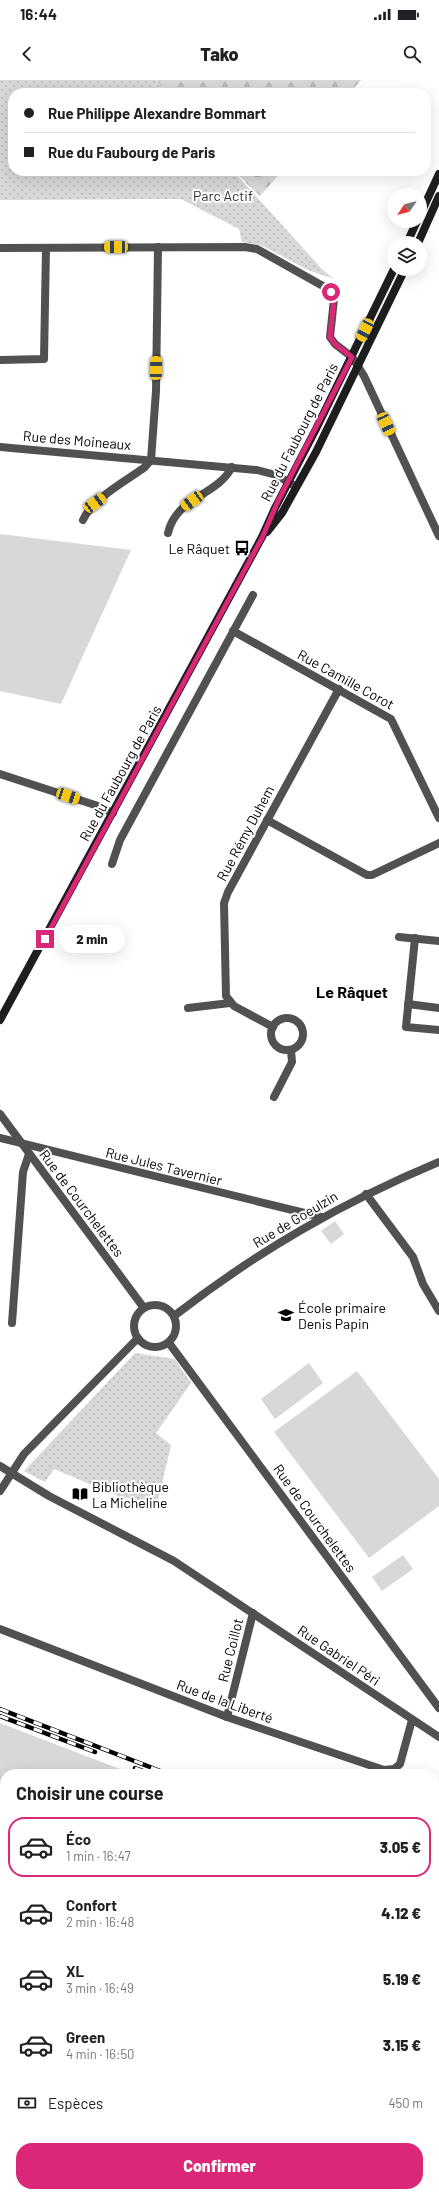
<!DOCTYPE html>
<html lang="fr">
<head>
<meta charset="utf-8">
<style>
  :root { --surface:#fff; --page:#f2f2f2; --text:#202124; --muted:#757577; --line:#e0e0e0; --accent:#db2777 }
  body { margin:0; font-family:Barlow,sans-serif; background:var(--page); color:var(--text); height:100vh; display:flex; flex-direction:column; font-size:15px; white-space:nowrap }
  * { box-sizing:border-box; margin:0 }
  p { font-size:13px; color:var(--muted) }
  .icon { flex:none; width:22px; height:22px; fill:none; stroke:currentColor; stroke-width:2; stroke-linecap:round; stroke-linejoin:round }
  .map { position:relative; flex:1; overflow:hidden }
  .side { position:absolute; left:0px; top:1689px; width:439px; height:428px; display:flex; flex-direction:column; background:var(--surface); border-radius:16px 16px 0 0; box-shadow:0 4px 16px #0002 }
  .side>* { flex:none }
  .guide { position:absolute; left:8px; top:8px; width:423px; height:88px; border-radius:16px; box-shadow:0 4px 16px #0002; display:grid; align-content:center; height:88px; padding:0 16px; background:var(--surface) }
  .needle { width:26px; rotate:235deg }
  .tools { position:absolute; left:387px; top:108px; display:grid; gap:8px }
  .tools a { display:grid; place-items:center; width:40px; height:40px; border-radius:50%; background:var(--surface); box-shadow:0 4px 16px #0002; font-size:20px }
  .end { position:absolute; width:18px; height:18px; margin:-9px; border:5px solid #db2777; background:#fff; box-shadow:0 0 0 2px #fff }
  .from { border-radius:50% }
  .bubble { position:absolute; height:28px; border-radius:14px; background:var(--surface); box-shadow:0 4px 16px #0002; font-size:13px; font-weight:800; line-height:28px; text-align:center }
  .car { position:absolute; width:12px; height:24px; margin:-12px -6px; border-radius:5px; box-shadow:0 0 3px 1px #0007; background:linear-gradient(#f5c518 24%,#345 0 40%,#f5c518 0 76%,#345 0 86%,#f5c518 0) }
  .guide b { display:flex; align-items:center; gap:14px; height:38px; font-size:15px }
  .guide b+b { border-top:1px solid var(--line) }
  .guide i { width:10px; height:10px; background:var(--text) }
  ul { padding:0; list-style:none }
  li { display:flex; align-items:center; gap:12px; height:60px; margin:0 8px 6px; padding:0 8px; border:2px solid transparent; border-radius:16px }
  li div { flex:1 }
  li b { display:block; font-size:15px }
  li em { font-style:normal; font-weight:800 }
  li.active { border-color:var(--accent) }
  li>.icon { width:36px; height:36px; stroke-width:1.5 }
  h2 { padding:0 16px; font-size:18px; line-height:48px }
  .pay { display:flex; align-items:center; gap:10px; height:44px; padding:0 16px; font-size:15px }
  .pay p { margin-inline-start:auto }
  .button { display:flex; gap:8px; margin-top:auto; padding:8px 16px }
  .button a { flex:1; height:46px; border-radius:16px; background:var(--accent); color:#fff; font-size:16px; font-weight:800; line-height:46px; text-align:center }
  .status { display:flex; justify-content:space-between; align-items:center; height:28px; padding:0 20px; background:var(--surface); direction:ltr }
  .status svg { height:11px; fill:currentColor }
  header { display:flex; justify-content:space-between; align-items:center; height:52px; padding:0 16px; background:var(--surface); font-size:18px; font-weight:800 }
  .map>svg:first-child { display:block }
</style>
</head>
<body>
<div class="status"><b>16:44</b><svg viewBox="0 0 49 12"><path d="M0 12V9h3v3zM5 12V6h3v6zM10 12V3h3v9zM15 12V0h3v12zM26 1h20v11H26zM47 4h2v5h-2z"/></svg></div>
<header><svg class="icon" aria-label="back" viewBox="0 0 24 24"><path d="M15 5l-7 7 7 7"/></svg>Tako<svg class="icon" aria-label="search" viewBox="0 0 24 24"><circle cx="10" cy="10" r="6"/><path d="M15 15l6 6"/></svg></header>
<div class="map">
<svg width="439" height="2117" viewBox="0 0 439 2117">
  <defs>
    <pattern id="forest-firs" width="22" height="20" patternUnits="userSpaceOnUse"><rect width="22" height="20" fill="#d8d8d8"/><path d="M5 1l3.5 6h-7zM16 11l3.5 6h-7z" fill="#b8b8b8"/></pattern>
    <pattern id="park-dots" width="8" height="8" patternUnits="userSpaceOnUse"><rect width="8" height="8" fill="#d8d8d8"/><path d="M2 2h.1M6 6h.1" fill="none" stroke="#b8b8b8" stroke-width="1.8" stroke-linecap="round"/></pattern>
  </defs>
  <rect width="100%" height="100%" fill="#fff"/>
  <g fill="#d8d8d8">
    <polygon points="0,454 131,470 61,624 0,611"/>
    <polygon points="335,1141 344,1154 331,1164 321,1151"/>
    <polygon points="309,1283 323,1303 275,1339 261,1319"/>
    <polygon points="357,1291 439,1399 439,1426 369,1478 274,1352"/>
    <polygon points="403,1475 413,1489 382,1511 372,1497"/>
    <polygon points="0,1643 133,1694 5,1694 5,2112 378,2112 377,2117 0,2117"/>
    <polygon points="434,1811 439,1813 439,2045 434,2045"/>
  </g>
  <g fill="url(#forest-firs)">
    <polygon points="156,0 361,0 350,13 167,13"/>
    <polygon points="234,91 282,91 260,116"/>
  </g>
  <g fill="url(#park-dots)">
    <polygon points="0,0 156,0 167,13 13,13 13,91 233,91 322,189 334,199 308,190 261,165 242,162 239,149 181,119 0,120"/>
    <polygon points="135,1273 175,1279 191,1303 156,1353 171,1365 157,1425 118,1416 54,1389 45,1402 24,1391"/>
  </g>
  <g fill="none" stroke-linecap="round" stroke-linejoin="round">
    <g stroke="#515151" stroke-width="8">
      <polyline points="0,168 245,167 257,169 330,210 334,219 330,257 335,264 352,277"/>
      <polyline points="0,280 44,279 46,168"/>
      <polyline points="0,367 257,390 276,395 295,406"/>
      <path d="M83,440c9,-21 43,-39 62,-53l6,-7 5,-69 2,-144"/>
      <path d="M168,453c8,-36 49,-37 64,-66"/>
      <polyline points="233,551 391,639 439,738"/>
      <polyline points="0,694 95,725 113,733"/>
      <polyline points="267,740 367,795 372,795 439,763"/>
      <polyline points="112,784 120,760 253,515"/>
      <polyline points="399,857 439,861"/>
      <polyline points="415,858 406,947 439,950"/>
      <polyline points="408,924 439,928"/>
      <polyline points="188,928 230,923"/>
      <circle cx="287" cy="954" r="16"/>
      <polyline points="273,947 234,926 226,916 224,823 228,812 339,609"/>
      <polyline points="274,1017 292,982 291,970"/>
      <polyline points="0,1034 144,1228"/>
      <polyline points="0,1058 321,1137"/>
      <polyline points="366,1114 413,1177 423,1204 439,1231"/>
      <circle cx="155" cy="1246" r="21"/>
      <path d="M174,1236c84,-65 167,-113 265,-154"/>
      <polyline points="12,1243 23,1092 29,1074"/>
      <polyline points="169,1263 439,1628"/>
      <polyline points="0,1386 49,1416 174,1481 439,1657"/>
      <polyline points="0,1411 24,1374 138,1258"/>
      <polyline points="0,1549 227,1637 384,1690 394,1689 400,1684 412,1640"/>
      <polyline points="227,1637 253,1533"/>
      <polyline points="434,2044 439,2044"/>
    </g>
    <polyline stroke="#515151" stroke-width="8" points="352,277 364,296 439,456"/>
    <g stroke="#1e1e1e" stroke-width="8">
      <polyline points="420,135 439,94"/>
      <polyline points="407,163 417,141"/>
      <polyline points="418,163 439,116"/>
      <polyline points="267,452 282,433 316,372 405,189"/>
      <polyline points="0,940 262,457 275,428 316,349 394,189"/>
    </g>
    <defs>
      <g id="rail">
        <polyline points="0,1629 168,1694"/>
        <polyline points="0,1636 95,1672"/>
        <polyline points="135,1688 151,1694"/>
        <polyline points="434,1797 439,1799"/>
        <polyline points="434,1803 439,1805"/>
      </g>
    </defs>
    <use href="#rail" stroke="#000" stroke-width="4.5"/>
    <use href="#rail" stroke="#fff" stroke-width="3" stroke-dasharray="9" stroke-linecap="butt"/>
  </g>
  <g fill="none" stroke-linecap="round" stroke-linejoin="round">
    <polyline stroke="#db2777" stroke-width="5" points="45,859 262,458 278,421 352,277 335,264 330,257 334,219 331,212"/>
  </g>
  <defs>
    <symbol id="bus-bare" viewBox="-9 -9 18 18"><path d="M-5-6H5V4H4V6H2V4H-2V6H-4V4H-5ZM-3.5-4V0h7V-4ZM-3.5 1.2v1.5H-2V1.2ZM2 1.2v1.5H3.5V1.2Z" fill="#000" stroke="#fff" stroke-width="2.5" paint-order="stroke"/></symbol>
    <symbol id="school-bare" viewBox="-9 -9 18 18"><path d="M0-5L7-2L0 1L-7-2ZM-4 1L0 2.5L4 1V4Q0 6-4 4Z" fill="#000" stroke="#fff" stroke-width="2.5" paint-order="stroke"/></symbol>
    <symbol id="library-bare" viewBox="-9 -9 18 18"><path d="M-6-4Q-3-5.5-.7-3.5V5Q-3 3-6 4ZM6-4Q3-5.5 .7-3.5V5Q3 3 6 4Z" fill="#000" stroke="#fff" stroke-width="2.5" paint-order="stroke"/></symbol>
  </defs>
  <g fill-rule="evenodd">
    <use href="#bus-bare" x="231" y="457" width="22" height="22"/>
    <use href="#school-bare" x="275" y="1224" width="22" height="22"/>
    <use href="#library-bare" x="69" y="1403" width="22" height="22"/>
  </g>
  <g text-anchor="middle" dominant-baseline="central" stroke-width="4" stroke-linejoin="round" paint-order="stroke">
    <g font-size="14" fill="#2f2f2f" stroke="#fff">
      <text x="223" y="115">Parc Actif</text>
    </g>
    <g font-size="14" fill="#000" stroke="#fff">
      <text transform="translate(299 352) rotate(-63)">Rue du Faubourg de Paris</text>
      <text transform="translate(77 360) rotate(5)">Rue des Moineaux</text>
      <text transform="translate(346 599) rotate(29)">Rue Camille Corot</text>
      <text transform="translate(120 693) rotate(-61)">Rue du Faubourg de Paris</text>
      <text transform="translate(245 753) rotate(-62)">Rue Rémy Duhem</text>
      <text transform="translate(164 1086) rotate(14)">Rue Jules Tavernier</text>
      <text transform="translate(82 1123) rotate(53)">Rue de Courchelettes</text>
      <text transform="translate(295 1139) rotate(-31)">Rue de Goeulzin</text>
      <text transform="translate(315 1438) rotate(54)">Rue de Courchelettes</text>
      <text transform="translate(230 1570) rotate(-76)">Rue Coillot</text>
      <text transform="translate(339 1575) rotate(34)">Rue Gabriel Péri</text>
      <text transform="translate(225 1621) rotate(20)">Rue de la Liberté</text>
    </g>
    <g font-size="14" fill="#000" stroke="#fff" text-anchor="start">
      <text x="230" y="468" text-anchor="end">Le Râquet</text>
      <text x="298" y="1227">École primaire<tspan x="298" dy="16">Denis Papin</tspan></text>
      <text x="92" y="1406">Bibliothèque<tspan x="92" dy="16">La Micheline</tspan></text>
    </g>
    <g font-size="16" font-weight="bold" fill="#000" stroke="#fff">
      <text x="352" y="911">Le Râquet</text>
    </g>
  </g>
</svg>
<div class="tools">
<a><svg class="needle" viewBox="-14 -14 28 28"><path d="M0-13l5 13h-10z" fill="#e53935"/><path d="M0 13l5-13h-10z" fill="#757577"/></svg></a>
<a><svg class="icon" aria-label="layers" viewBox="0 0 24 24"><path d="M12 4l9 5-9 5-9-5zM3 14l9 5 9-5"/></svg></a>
</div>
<i class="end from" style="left:331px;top:212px"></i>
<i class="end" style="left:45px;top:859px"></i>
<div class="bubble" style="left:59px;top:845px;width:66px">2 min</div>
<i class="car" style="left:116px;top:167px;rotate:270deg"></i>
<i class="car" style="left:365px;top:250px;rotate:206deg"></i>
<i class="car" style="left:156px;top:288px;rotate:1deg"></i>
<i class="car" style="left:386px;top:344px;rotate:155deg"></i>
<i class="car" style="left:192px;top:421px;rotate:234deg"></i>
<i class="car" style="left:95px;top:423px;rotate:54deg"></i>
<i class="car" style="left:68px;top:716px;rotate:108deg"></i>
<div class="guide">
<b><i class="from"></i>Rue Philippe Alexandre Bommart</b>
<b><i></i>Rue du Faubourg de Paris</b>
</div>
<section class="side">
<h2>Choisir une course</h2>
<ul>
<li class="active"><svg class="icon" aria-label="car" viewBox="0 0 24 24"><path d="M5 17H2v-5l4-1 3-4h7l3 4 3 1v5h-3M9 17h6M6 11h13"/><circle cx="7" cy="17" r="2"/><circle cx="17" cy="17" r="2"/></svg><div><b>Éco</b><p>1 min · 16:47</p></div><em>3.05 €</em></li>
<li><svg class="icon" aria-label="car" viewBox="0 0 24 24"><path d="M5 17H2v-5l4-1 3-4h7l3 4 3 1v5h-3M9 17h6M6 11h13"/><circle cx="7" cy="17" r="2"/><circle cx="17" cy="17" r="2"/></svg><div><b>Confort</b><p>2 min · 16:48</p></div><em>4.12 €</em></li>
<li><svg class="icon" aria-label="car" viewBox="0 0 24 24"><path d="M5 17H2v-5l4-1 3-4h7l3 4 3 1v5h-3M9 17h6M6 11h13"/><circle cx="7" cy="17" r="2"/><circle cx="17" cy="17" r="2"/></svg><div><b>XL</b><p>3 min · 16:49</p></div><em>5.19 €</em></li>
<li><svg class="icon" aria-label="car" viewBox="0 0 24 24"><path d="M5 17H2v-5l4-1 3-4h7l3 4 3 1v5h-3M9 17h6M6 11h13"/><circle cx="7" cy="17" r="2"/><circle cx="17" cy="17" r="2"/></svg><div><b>Green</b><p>4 min · 16:50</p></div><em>3.15 €</em></li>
</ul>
<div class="pay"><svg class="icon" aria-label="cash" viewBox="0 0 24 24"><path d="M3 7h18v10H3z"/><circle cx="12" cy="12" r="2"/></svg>Espèces<p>450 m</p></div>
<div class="button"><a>Confirmer</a></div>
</section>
</div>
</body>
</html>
